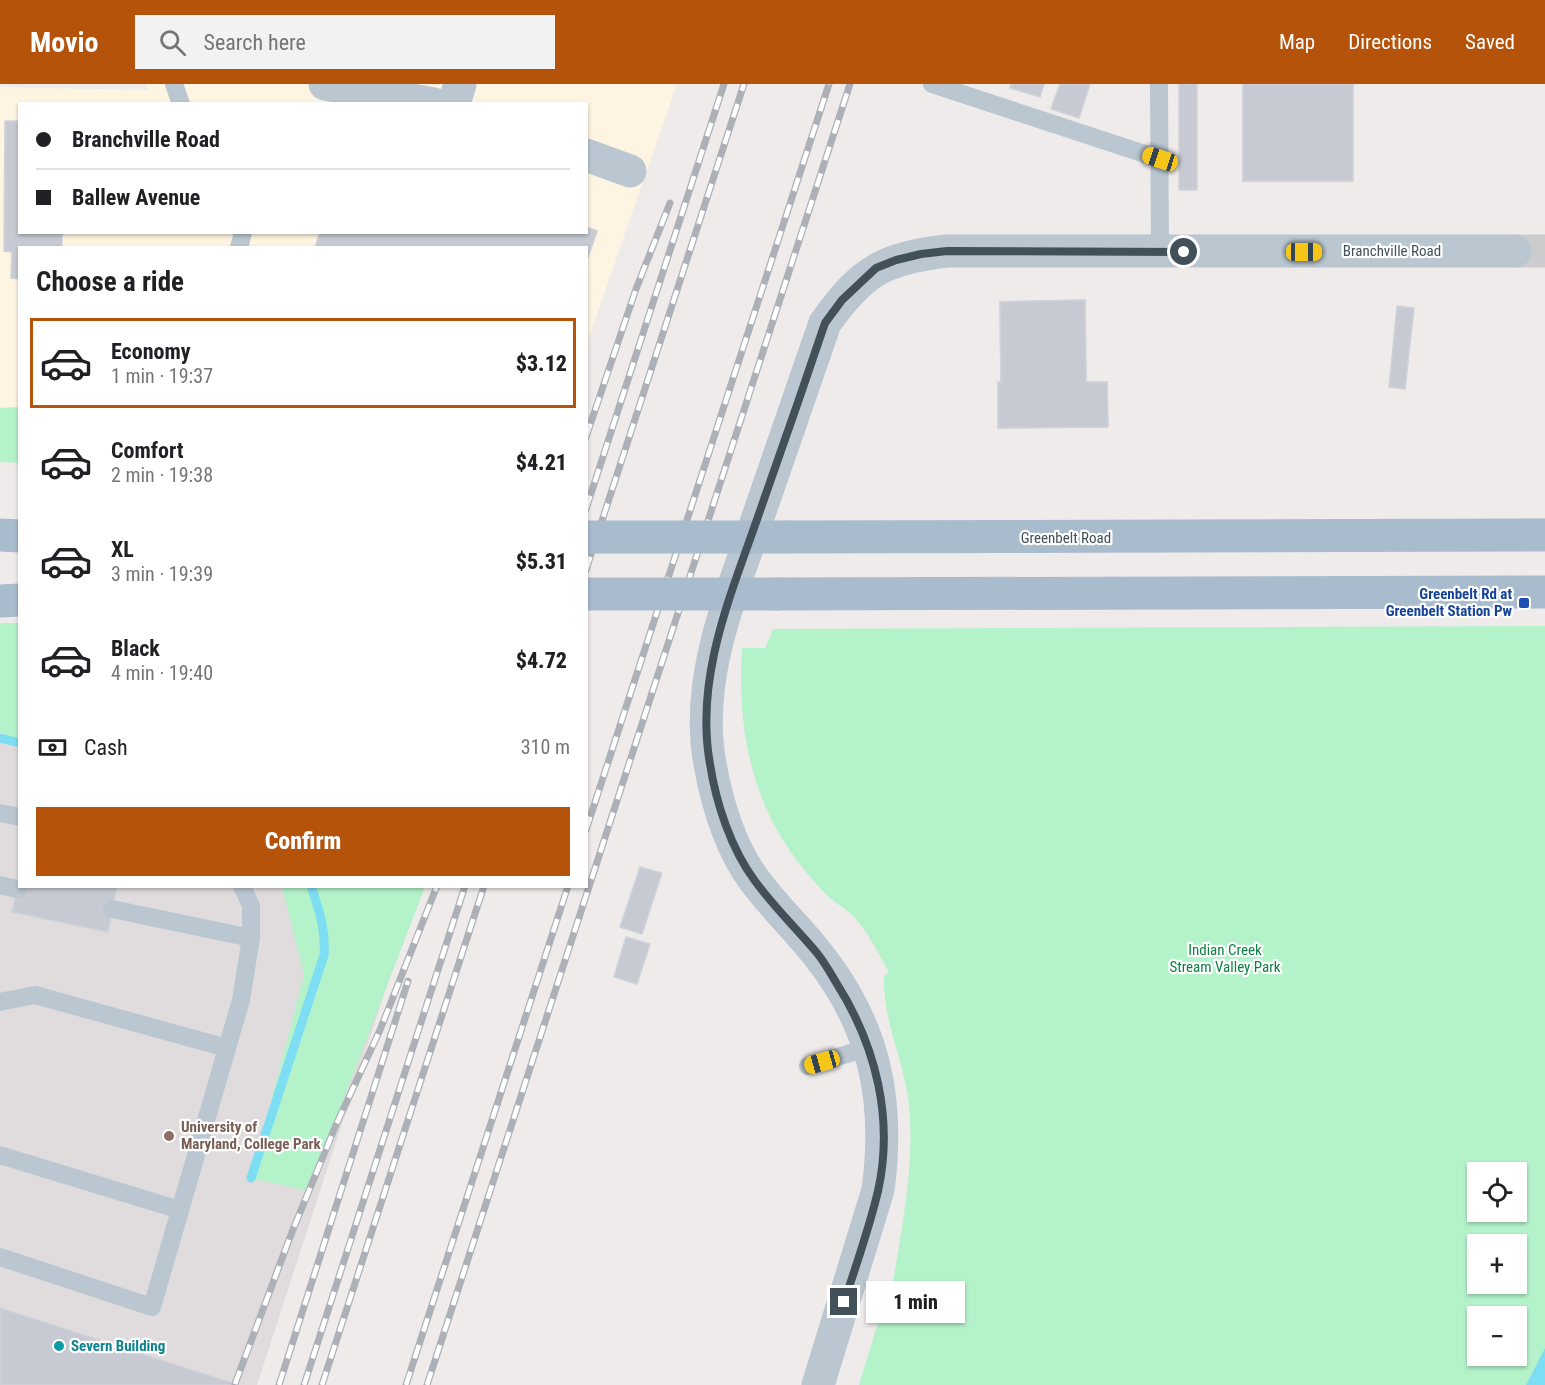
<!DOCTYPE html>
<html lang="en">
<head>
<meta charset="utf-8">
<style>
  :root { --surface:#fff; --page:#f2f2f2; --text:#202124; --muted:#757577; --line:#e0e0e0; --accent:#b45309 }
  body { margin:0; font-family:"Roboto Condensed",sans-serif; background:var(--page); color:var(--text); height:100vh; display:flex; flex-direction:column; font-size:22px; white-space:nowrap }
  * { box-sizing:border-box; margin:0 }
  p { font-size:20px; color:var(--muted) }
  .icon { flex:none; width:33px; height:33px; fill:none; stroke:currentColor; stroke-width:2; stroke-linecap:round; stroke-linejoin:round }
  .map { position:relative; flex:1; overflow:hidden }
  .drawer { position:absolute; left:18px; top:162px; width:570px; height:642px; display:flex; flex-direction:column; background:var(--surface); border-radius:0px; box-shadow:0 2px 4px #0004 }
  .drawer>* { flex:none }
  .banner { position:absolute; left:18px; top:18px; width:570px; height:132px; border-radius:0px; box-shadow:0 2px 4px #0004; display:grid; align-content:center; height:132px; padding:0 18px; background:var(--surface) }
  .tools { position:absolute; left:1467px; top:1078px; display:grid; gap:12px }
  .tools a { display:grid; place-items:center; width:60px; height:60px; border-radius:0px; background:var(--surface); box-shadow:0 2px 4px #0004; font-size:30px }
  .end { position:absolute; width:27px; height:27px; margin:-14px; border:8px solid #42505a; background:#fff; box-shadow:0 0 0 3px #fff }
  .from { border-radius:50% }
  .bubble { position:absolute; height:42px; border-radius:0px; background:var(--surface); box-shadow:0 2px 4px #0004; font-size:20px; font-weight:800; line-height:42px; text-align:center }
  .car { position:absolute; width:18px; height:36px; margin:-18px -9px; border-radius:8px; box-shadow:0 0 4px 2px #0007; background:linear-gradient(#f5c518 24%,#345 0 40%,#f5c518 0 76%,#345 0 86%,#f5c518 0) }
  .banner b { display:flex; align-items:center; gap:21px; height:57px; font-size:22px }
  .banner b+b { border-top:2px solid var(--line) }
  .banner i { width:15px; height:15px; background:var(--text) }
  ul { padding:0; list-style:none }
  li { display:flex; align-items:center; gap:18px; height:90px; margin:0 12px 9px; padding:0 6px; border:3px solid transparent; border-radius:0px }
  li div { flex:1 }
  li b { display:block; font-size:22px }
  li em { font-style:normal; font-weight:800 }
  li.selected { border-color:var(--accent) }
  li>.icon { width:54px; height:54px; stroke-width:1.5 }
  h2 { padding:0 18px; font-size:27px; line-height:72px }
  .pay { display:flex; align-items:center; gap:15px; height:66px; padding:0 18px; font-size:22px }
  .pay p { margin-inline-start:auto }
  .action { display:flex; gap:12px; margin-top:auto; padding:12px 18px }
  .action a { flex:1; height:69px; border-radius:0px; background:var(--accent); color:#fff; font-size:24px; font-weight:800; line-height:69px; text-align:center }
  header { display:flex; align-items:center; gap:36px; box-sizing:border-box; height:84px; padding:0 30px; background:var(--accent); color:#fff }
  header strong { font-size:28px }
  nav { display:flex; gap:33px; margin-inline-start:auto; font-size:21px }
  .search { width:420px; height:54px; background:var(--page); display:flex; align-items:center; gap:15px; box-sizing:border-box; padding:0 21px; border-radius:0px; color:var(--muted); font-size:22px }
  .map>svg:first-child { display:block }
</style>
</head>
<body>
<header>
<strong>Movio</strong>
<div class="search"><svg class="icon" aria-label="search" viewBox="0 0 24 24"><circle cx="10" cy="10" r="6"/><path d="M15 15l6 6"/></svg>Search here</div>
<nav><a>Map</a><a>Directions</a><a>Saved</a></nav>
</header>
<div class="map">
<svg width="1545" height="1301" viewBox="0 0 1545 1301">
  <rect width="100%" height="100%" fill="#efebeb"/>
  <path fill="#fdf4e1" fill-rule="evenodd" d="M147,0h530l-90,259 -1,-95h-566l-1,159 -19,1v-321l147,3zM20,20h566v128h-566z"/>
  <polygon fill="#e0dcdd" points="0,616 19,621 20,802 419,803 257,1301 0,1301"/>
  <g fill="#b4f2ca" fill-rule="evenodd">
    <polygon points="19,323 19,379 0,378 0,324"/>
    <polygon points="0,539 19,539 19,656 0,648"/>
    <path d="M1545,542v759h-686l27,-89 7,-13c9,-59 22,-118 16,-177 -4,-44 -27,-86 -25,-130l5,-4c-10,-18 -20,-38 -34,-54 -7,-8 -17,-13 -25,-20 -10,-9 -19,-20 -28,-31 -51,-63 -65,-139 -60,-219h23l8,-19zM1478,1089h38v39h-38zM1478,1161h38v39h-38zM1478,1233h38v39h-38z"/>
    <polygon points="282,803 425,803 308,1107 251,1094 304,891"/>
  </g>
  <polygon fill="#7dddf3" points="1545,1264 1545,1301 1526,1301"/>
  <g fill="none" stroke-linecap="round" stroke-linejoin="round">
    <g stroke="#7dddf3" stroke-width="9">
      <polyline points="0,654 20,659"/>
      <path d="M251,1094l73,-223c2,-25 -5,-45 -13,-69"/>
    </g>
  </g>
  <g fill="#c7cad2" stroke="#cfd2d8" stroke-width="1.5">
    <polygon points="1011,0 1044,0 1040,13 1010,4"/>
    <polygon points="1060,0 1090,0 1079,34 1051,25"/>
    <rect x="1179" y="0" width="18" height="106"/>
    <rect x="1243" y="0" width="110" height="97"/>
    <rect x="1243" y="0" width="110" height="97"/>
    <polygon points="5,37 20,37 20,148 62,148 62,164 20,164 20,195 11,194 12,168 4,167"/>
    <polygon points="586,143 597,147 586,178 586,164 315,164 320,148 586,148"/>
    <polygon points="586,143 597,147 586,178 586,164 315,164 320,148 586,148"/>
    <polygon points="1085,216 1086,298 1107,298 1108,343 998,344 998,298 1001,298 1000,218"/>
    <polygon points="1085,216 1086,298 1107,298 1108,343 998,344 998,298 1001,298 1000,218"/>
    <polygon points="1397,222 1414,224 1405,305 1389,303"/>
    <polygon points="640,783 662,789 642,850 620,843"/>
    <polygon points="20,794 20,802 117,802 108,848 12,828"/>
    <polygon points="626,853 650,860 637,900 614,893"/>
    <polygon points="0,1224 235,1300 238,1301 0,1301"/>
  </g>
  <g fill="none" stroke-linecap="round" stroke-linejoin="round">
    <polyline stroke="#ccccce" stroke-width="33" stroke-dasharray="33 16" stroke-linecap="butt" points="1515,167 1545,167"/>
    <g stroke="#bac7d0" stroke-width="18">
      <polyline points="174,0 181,20"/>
      <polyline points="932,0 1160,75"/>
      <polyline points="1159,0 1160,168"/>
      <polyline points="239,164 243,148"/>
      <polyline points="0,729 20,733"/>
      <polyline points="0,801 17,805"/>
      <polyline points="112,825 251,854"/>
      <polyline points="0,918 35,911 227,964"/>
      <polyline points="808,982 870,963"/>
      <polyline points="0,1071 180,1126"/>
      <polyline points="0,1173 152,1223 241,916 251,854 251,822 242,802"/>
    </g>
    <g stroke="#bac7d0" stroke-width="33">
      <polyline points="325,0 434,20"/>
      <polyline points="454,20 460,0"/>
      <polyline points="586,71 630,87"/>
      <path d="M818,1301l60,-195c12,-89 -3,-163 -59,-234 -20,-26 -44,-48 -64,-75 -24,-32 -38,-78 -45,-117 -16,-87 22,-170 49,-250 22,-64 44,-127 66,-191 37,-52 59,-65 122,-72h568"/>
    </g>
    <g stroke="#a8bcce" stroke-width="33">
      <polyline points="0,451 20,452"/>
      <polyline points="786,453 1545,451"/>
      <polyline points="776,510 1545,508"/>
      <polyline points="0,517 20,516"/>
    </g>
    <defs>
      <g id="rail">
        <polyline points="586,353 636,205 670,119"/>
        <polyline points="586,425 724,0"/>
        <polyline points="586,486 744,0"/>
        <polyline points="586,746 829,0"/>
        <polyline points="235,1300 292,1148 336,1041 380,946 437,802"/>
        <polyline points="279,1301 408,897"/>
        <polyline points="304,1301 465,802"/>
        <polyline points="322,1301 484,802"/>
        <polyline points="406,1301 568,802"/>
        <polyline points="427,1301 850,0"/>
      </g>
    </defs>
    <use href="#rail" stroke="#adb1b7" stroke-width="7"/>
    <use href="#rail" stroke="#fff" stroke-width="4.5" stroke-dasharray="14" stroke-linecap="butt"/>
    <g stroke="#a8bcce" stroke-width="33">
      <polyline points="586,453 786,453"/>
      <polyline points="586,510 776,510"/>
    </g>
  </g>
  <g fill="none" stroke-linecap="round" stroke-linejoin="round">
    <path stroke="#42505a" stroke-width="8" d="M844,1218c12,-36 25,-73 34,-111 16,-72 -2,-145 -41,-207 -6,-10 -12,-21 -20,-31 -20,-24 -43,-46 -62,-72 -24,-32 -39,-78 -45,-117 -16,-89 23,-174 51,-256 22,-62 43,-123 64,-185l17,-23 34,-32 20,-8 25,-6 26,-3 237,1"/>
  </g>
  <rect fill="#1a4fb4" stroke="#fff" stroke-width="2" x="1518" y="513" width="12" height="12" rx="3"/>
  <circle fill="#8d6e63" stroke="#fff" stroke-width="2" cx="169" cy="1052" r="6"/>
  <circle fill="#0f9aa8" stroke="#fff" stroke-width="2" cx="59" cy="1262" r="6"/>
  <g text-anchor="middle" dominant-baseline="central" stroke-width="4.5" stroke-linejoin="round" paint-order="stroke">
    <g font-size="15" fill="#42505a" stroke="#fff">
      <text x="1392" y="167">Branchville Road</text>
      <text x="1066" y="454">Greenbelt Road</text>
    </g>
    <g font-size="15" font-weight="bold" fill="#164399" stroke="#fff" text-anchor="end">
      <text x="1512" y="510">Greenbelt Rd at<tspan x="1512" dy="17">Greenbelt Station Pw</tspan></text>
    </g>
    <g font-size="15" fill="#0e8145" stroke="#fff">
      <text x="1225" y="866">Indian Creek<tspan x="1225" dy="17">Stream Valley Park</tspan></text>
    </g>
    <g font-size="15" font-weight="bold" fill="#785e54" stroke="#fff" text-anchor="start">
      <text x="181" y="1043">University of<tspan x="181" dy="17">Maryland, College Park</tspan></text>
    </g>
    <g font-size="15" font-weight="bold" fill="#0d838f" stroke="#fff" text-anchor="start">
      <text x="71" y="1262">Severn Building</text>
    </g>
  </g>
</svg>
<div class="tools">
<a><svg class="icon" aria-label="locate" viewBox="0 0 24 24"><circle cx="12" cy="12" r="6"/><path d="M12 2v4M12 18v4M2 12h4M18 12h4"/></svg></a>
<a>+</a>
<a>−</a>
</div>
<i class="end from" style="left:1184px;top:168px"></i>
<i class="end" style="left:844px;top:1218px"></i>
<div class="bubble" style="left:866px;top:1197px;width:99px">1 min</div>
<i class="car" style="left:1160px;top:75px;rotate:288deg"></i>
<i class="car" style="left:1304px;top:168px;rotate:90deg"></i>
<i class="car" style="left:822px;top:978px;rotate:254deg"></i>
<div class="banner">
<b><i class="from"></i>Branchville Road</b>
<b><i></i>Ballew Avenue</b>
</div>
<section class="drawer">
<h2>Choose a ride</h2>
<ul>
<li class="selected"><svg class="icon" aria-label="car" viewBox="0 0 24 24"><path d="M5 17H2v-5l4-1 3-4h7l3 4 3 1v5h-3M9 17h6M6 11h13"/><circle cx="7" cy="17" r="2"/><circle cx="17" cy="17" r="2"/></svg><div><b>Economy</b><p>1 min · 19:37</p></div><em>$3.12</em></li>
<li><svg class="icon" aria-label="car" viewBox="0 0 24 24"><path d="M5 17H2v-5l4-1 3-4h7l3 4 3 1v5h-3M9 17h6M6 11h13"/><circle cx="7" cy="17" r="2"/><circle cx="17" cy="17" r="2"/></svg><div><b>Comfort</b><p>2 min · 19:38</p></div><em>$4.21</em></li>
<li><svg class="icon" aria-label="car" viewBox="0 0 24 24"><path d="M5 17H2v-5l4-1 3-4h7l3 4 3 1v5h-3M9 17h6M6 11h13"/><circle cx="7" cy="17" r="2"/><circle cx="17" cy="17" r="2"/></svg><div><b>XL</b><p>3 min · 19:39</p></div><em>$5.31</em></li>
<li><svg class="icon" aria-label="car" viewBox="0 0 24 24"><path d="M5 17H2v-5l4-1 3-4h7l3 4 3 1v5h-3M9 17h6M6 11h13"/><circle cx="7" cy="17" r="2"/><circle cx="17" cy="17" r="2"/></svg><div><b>Black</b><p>4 min · 19:40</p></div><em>$4.72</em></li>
</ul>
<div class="pay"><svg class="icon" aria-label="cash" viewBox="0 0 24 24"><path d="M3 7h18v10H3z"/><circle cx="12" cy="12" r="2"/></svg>Cash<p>310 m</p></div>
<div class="action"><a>Confirm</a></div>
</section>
</div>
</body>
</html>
